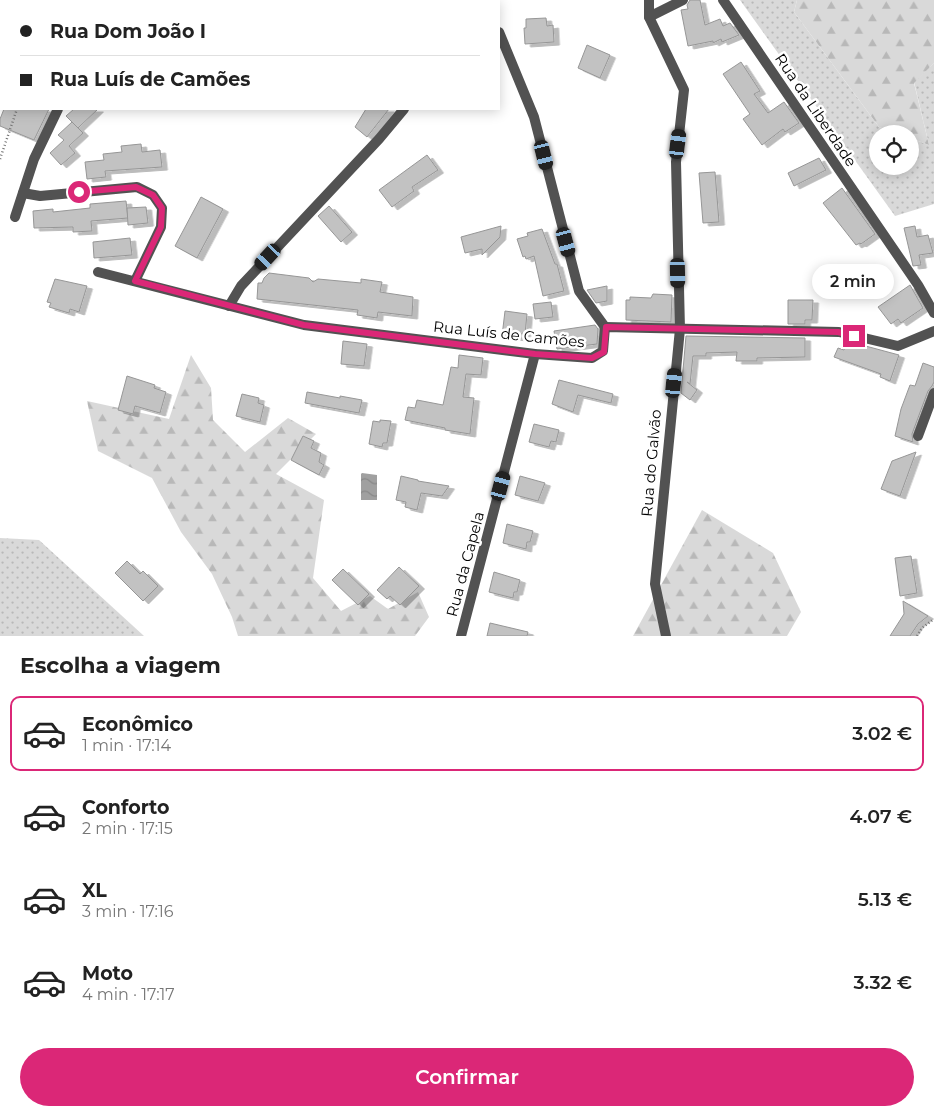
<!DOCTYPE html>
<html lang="pt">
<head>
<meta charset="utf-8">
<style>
  :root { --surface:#fff; --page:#f2f2f2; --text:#222; --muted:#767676; --line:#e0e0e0; --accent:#db2777 }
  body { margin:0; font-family:Montserrat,sans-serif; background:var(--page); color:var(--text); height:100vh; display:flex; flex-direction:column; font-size:19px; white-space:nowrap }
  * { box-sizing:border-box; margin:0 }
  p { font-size:16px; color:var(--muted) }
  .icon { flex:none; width:28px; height:28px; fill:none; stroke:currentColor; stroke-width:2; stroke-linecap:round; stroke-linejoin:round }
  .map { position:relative; height:636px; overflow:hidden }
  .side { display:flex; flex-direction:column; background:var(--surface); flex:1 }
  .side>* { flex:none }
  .guide { position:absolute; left:0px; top:0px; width:500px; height:110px; box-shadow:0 2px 12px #0003; display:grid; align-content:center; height:110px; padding:0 20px; background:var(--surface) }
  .buttons { position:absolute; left:869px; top:125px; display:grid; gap:10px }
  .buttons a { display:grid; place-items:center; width:50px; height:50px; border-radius:50%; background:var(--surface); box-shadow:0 2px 12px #0003; font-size:25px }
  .end { position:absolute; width:22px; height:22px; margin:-11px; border:6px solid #db2777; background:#fff; box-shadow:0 0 0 2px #fff }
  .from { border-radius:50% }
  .bubble { position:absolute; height:35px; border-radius:18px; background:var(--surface); box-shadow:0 2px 12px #0003; font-size:16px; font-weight:600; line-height:35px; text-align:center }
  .car { position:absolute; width:15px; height:30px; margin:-15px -8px; border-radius:6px; box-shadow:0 0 4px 1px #0007; background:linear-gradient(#222 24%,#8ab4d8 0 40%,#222 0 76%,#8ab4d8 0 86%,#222 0) }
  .guide b { display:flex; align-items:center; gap:18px; height:48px; font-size:19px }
  .guide b+b { border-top:1px solid var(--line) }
  .guide i { width:12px; height:12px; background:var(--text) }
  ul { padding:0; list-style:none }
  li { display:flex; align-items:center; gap:15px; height:75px; margin:0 10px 8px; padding:0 10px; border:2px solid transparent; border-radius:10px }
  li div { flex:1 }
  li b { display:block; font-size:19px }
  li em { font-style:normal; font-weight:600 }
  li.on { border-color:var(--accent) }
  li>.icon { width:45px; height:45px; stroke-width:1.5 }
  h2 { padding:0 20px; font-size:22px; line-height:60px }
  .button { display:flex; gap:10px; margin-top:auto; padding:10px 20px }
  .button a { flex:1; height:58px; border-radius:30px; background:var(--accent); color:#fff; font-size:20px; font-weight:600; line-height:58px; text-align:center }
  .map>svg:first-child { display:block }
</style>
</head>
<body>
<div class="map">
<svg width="934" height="636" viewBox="0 0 934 636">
  <defs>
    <pattern id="grass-dots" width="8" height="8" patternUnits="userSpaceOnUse" patternTransform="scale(1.25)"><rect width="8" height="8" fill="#d9d9d9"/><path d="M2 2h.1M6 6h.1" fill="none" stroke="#b8b8b8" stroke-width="1.8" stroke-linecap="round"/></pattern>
    <pattern id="forest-firs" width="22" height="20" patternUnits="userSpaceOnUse" patternTransform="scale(1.25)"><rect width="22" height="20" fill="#d9d9d9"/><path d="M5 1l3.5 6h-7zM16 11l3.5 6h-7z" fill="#b8b8b8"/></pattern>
    <pattern id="water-waves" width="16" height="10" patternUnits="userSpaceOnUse" patternTransform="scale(1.25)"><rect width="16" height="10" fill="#a0a0a0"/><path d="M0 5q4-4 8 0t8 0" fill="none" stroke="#888"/></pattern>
    <filter id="shadow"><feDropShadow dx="5.5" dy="3" stdDeviation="0" flood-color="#0004"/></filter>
  </defs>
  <rect width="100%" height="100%" fill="#fff"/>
  <g fill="url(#grass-dots)">
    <polygon points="740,0 797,0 794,12 879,127 898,134 878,134 878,166 910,166 910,138 929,145 914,82 934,63 934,204 895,216"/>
    <polygon points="0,538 39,540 144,636 0,636"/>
  </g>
  <g fill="url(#forest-firs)">
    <polygon points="797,0 934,0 934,63 914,83 929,145 910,138 910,134 898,134 879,127 794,12"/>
    <polygon points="191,355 211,388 213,420 245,452 288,418 316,434 276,474 324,500 313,578 341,611 370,596 388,609 418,592 429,617 415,636 238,636 232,617 212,574 181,532 152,478 98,451 87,401 169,419"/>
    <polygon points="702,510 773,553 801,612 787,636 633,636"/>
  </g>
  <polygon fill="url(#water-waves)" points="362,473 377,475 377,500 361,500 361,474"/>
  <g fill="#c2c2c2" stroke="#969696" filter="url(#shadow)">
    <polygon points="690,0 700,0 705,25 720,19 723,26 730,23 739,35 722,42 721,39 713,43 713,41 688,46 681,10 688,9 687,5"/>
    <polygon points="546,18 547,26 553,25 554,42 525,44 524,28 526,28 526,19"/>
    <polygon points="587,45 610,55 600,78 578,68"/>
    <polygon points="741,62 760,91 754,94 768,113 784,102 799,123 785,132 783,129 762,145 743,119 750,114 723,74"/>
    <polygon points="4,109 49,109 34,140 0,126 0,119"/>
    <polygon points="74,109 98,109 78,128 66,116"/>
    <polygon points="366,109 389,109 367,137 355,127"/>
    <polygon points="72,122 83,133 69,146 75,153 61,165 50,153 64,140 58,135"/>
    <polygon points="141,144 142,152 160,150 162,167 105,171 106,177 87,179 85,162 104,160 103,154 122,152 121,146"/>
    <polygon points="427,155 438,170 412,187 414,191 392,207 379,190"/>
    <polygon points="819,158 826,170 794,186 788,173"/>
    <polygon points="715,172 719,222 703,223 699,173"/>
    <polygon points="842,188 875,234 861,244 860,243 856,245 823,203"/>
    <polygon points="201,197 223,209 197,258 175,246"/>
    <polygon points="126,201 128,218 91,221 92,231 73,232 73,227 34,228 33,211 53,209 53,212 90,208 90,204"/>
    <polygon points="329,206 352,232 341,242 318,216"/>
    <polygon points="146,207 148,223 128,225 127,208"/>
    <polygon points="501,226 500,237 482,255 482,249 465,253 461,237"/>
    <polygon points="915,226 917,237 928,235 933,253 919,255 921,265 913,266 904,228"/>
    <polygon points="542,229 555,264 557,264 564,291 543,296 534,256 526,259 525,256 523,257 517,239 528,236 527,233"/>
    <polygon points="130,238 132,255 94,258 93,242"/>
    <polygon points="269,273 309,278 313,282 318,279 361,283 361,279 382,282 380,292 413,297 412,316 378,312 377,318 357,315 358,310 257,299 258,283 262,283 264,278"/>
    <polygon points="55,279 87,286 79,312 70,309 69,313 49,307 51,303 47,302"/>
    <polygon points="910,285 923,308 901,323 898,319 891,324 878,307"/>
    <polygon points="607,286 607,301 596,303 587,290"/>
    <polygon points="653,294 672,295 671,322 626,320 626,300 630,300 630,297 651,298"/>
    <polygon points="788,300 813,300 812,320 805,320 805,324 788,324"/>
    <polygon points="551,302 553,317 535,319 533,304"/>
    <polygon points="505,311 527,314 525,334 522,333 522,338 502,336"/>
    <polygon points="595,325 598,329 597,344 557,349 554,331"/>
    <polygon points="686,336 805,338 805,357 757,358 757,361 736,361 737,352 706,353 706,356 693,356 690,384 687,382 697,390 690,400 681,393"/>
    <polygon points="343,341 367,344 364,366 341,364"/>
    <polygon points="847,341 899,355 890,381 880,377 881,374 834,357 838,348 844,350"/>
    <polygon points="459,355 483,358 481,375 466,374 463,397 474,398 470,434 445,430 445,428 405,420 408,407 415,408 417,400 443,405 451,367 458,368"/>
    <polygon points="923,363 934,367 934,382 932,386 928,391 912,434 913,442 895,436 901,409 910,385 915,386"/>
    <polygon points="127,376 155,385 154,388 166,392 160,413 135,406 133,414 118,410"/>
    <polygon points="559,380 613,394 611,403 578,395 573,412 552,404"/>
    <polygon points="307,392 340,398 340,396 362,400 359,413 305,403"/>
    <polygon points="242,394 259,398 258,403 264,405 260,422 236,416"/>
    <polygon points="380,420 391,421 387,443 383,443 382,447 369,444 373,421 380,422"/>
    <polygon points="534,424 559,430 556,442 551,441 549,447 529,442"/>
    <polygon points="303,436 314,441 311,448 321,453 319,462 324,465 319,475 291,460"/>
    <polygon points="916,452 900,496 881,489 892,461"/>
    <polygon points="401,476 418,480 418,481 449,486 442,496 421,493 417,510 405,507 406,502 396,500"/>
    <polygon points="520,476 545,483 538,501 515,495"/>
    <polygon points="507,524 533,531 530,542 527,542 526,549 503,543"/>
    <polygon points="911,556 917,593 900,596 895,558"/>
    <polygon points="127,561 140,574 143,571 158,586 143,601 115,573"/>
    <polygon points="399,567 419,586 400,605 390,596 387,599 377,590"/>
    <polygon points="343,569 369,594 358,605 332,580"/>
    <polygon points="494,572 520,580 517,592 514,592 513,598 489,592"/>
    <polygon points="903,601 928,616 918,624 910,636 890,636 904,614"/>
    <polygon points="490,623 528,632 527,636 487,636"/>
  </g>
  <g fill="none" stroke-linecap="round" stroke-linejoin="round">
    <g stroke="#747474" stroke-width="2.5" stroke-dasharray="1 2.5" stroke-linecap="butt">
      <polyline points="0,159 17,109"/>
      <polyline points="917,636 922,628 934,619"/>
    </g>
    <g stroke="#525252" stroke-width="10">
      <polyline points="13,0 14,1"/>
      <polyline points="649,0 649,17 684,90 676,162 680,329 655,584 666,636"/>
      <polyline points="155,1 156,0"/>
      <polyline points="489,1 490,0"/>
      <polyline points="649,17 683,0"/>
      <polyline points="499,32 534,117 579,291 605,327"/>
      <polyline points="0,76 1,75"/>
      <polyline points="23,193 40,196 137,187 153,195 162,208 161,227 135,281"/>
      <polyline points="15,217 34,159 58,109"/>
      <polyline points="98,272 304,325 535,354 592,358 603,351 605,327 839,332 898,346 934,331"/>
      <polyline points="229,306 241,286 379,139 404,109"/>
      <polyline points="918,436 934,393"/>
      <polyline points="461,636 535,354"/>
    </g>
    <polyline stroke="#525252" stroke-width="10" points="723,0 918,285 934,313"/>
  </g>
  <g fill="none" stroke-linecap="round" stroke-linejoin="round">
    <polyline stroke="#db2777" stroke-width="6" points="79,192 136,187 153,195 162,208 161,227 135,281 304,325 535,354 592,358 604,352 606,327 838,332 854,336"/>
  </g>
  <g text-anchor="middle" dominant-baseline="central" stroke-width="5" stroke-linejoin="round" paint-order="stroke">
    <g font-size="15" fill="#000" stroke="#fff">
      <text transform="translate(816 110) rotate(56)">Rua da Liberdade</text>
      <text transform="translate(509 334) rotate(6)">Rua Luís de Camões</text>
      <text transform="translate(651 463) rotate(-85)">Rua do Galvão</text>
      <text transform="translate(465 564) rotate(-75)">Rua da Capela</text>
    </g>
  </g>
</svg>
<div class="buttons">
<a><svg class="icon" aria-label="locate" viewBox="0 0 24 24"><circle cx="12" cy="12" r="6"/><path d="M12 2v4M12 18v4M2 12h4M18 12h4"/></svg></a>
</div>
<i class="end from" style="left:79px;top:192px"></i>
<i class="end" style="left:854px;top:336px"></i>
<div class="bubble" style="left:812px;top:264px;width:82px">2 min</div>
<i class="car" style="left:678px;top:144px;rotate:7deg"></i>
<i class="car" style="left:544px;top:155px;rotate:166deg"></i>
<i class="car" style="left:566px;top:242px;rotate:165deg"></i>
<i class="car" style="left:268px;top:257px;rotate:223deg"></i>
<i class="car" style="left:678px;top:273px;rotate:179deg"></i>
<i class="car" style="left:674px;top:383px;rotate:6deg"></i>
<i class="car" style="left:501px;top:486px;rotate:15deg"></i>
<div class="guide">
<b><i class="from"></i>Rua Dom João I</b>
<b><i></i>Rua Luís de Camões</b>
</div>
</div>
<section class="side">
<h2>Escolha a viagem</h2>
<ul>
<li class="on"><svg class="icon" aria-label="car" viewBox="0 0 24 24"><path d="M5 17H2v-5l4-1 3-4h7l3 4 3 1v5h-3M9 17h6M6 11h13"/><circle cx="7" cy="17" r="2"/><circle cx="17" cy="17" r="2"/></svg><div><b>Econômico</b><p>1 min · 17:14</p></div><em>3.02 €</em></li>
<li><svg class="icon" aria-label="car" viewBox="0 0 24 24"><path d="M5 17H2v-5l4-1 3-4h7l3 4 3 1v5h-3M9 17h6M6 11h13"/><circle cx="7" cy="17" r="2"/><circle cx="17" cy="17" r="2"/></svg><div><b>Conforto</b><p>2 min · 17:15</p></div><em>4.07 €</em></li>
<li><svg class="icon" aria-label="car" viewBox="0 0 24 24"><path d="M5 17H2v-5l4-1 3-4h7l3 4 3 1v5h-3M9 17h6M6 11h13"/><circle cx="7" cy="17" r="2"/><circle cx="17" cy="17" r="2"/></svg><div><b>XL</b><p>3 min · 17:16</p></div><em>5.13 €</em></li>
<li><svg class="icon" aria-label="car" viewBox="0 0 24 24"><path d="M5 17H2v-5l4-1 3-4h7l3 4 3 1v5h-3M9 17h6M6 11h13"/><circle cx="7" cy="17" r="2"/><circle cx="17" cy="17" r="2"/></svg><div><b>Moto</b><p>4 min · 17:17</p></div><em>3.32 €</em></li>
</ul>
<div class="button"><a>Confirmar</a></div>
</section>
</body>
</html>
